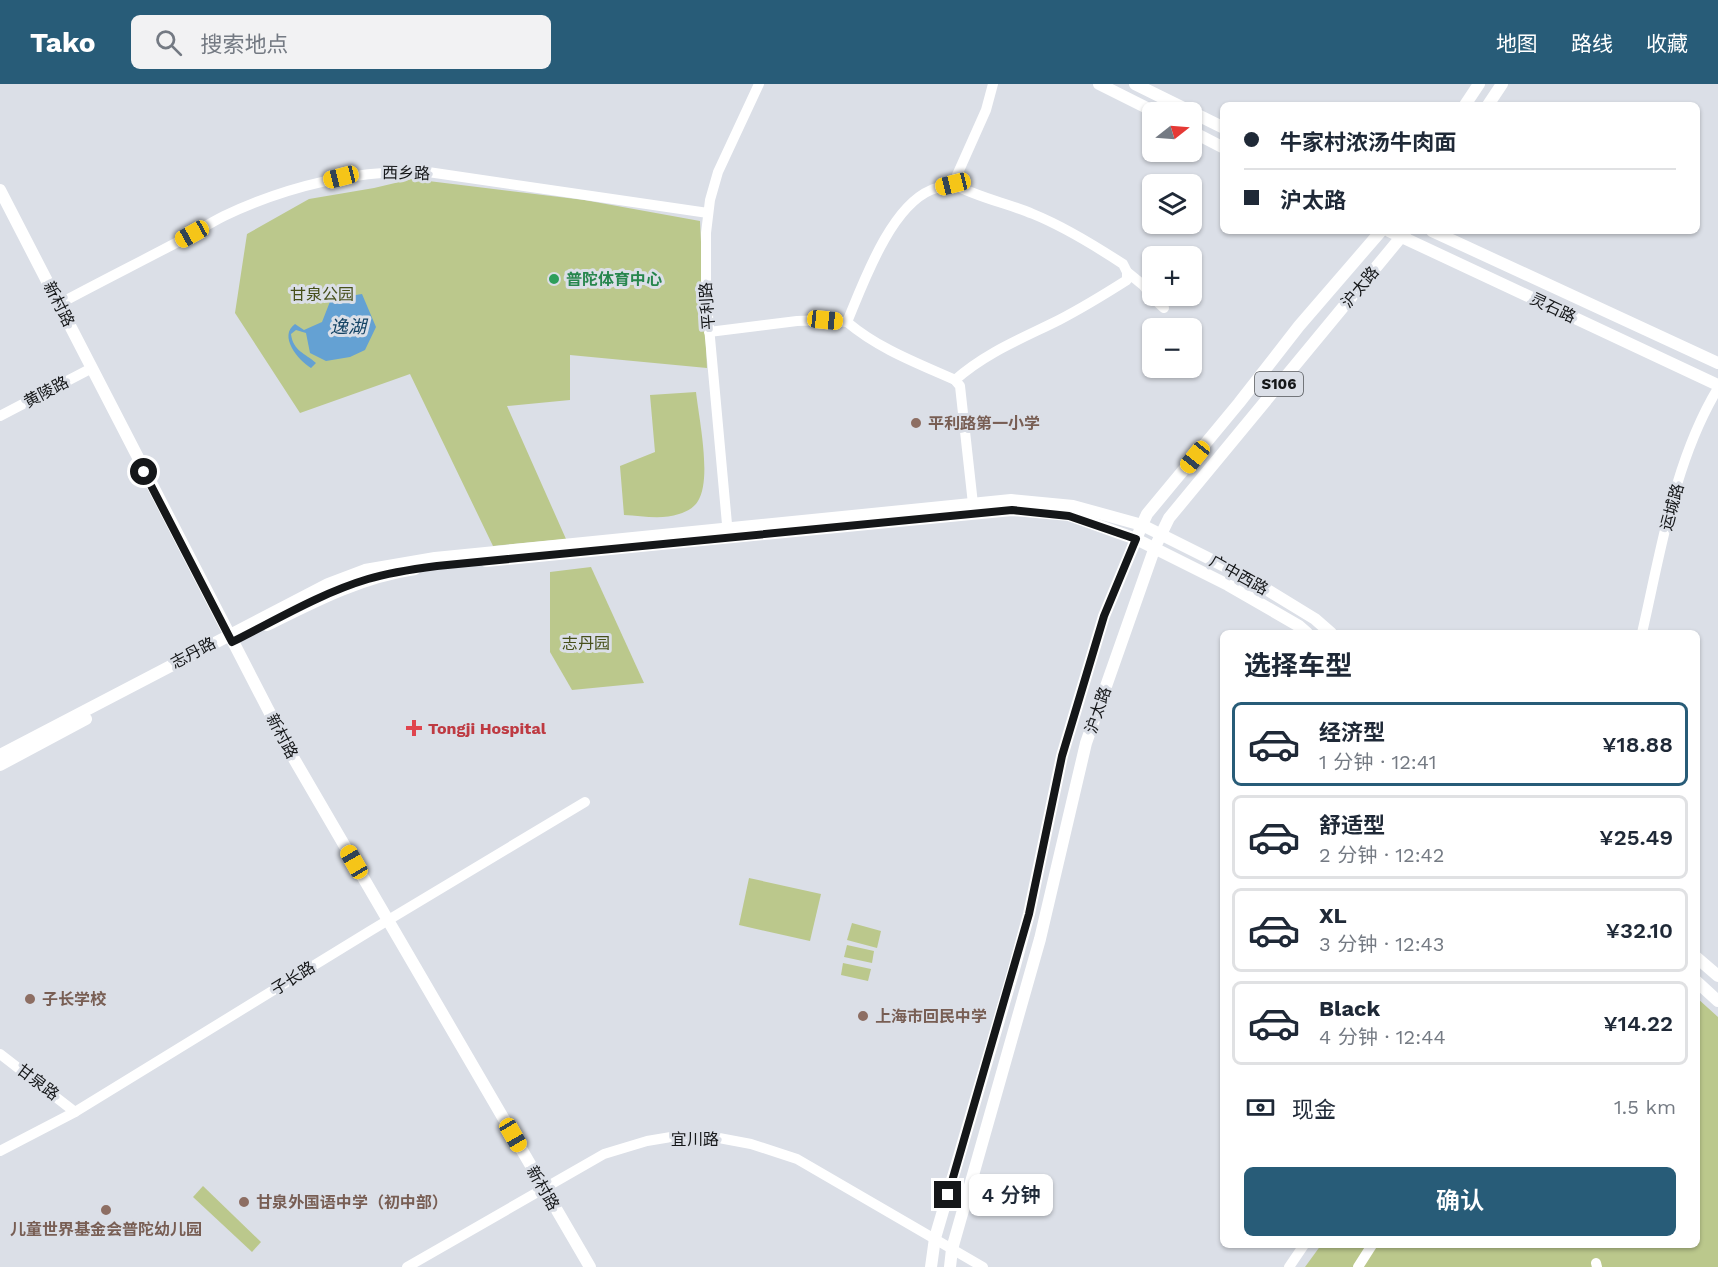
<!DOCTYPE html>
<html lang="zh">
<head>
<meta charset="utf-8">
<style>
  :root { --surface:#fff; --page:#f2f2f3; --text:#1f2937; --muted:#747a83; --line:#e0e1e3; --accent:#285c78 }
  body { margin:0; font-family:"Work Sans","Noto Sans SC",sans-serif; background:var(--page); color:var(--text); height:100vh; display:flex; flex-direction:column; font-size:22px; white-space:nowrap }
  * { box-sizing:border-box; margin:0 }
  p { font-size:20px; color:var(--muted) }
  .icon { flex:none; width:33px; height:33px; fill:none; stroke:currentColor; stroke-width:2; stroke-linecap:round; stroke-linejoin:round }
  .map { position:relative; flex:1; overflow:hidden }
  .details { position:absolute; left:1220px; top:546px; width:480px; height:618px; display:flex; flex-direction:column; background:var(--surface); border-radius:9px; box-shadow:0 2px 4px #0004 }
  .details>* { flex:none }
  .guide { position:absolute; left:1220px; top:18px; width:480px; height:132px; border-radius:9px; box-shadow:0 2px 4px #0004; display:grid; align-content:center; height:132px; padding:0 24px; background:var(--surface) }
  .needle { width:39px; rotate:73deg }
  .tools { position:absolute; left:1142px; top:18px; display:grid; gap:12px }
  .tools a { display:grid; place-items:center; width:60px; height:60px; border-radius:9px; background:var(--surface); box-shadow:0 2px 4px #0004; font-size:30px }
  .end { position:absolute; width:27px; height:27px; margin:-14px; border:8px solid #151719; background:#fff; box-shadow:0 0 0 3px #fff }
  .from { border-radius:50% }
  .bubble { position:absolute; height:42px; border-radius:9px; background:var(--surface); box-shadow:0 2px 4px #0004; font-size:20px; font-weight:600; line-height:42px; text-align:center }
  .car { position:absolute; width:18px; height:36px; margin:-18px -9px; border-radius:8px; box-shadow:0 0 4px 2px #0007; background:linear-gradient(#f5c518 24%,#345 0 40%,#f5c518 0 76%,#345 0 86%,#f5c518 0) }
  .guide b { display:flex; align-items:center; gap:21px; height:57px; font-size:22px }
  .guide b+b { border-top:2px solid var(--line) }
  .guide i { width:15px; height:15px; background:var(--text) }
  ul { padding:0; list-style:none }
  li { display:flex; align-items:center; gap:18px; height:84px; margin:0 12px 9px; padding:0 12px; border:3px solid var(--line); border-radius:9px }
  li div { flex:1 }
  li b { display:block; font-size:22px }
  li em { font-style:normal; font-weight:600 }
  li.selected { border-color:var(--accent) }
  li>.icon { width:54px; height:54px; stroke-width:1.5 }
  h2 { padding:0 24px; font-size:27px; line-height:72px }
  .pay { display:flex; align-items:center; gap:15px; height:66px; padding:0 24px; font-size:22px }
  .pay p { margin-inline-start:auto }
  .primary-button { display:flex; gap:12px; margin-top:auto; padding:12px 24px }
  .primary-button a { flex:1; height:69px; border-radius:9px; background:var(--accent); color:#fff; font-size:24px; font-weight:600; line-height:69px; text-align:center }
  header { display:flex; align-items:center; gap:36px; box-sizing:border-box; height:84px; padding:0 30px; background:var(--accent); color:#fff }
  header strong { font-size:28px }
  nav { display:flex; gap:33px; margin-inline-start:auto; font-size:21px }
  .search { width:420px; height:54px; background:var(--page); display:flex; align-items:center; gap:15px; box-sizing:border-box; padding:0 21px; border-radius:9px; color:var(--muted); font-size:22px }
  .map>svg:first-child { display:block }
</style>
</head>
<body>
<header>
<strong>Tako</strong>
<div class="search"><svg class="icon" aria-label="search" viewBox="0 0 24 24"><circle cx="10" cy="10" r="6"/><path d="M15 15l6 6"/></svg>搜索地点</div>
<nav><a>地图</a><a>路线</a><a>收藏</a></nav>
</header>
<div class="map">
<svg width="1718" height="1183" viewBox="0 0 1718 1183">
  <rect width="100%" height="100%" fill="#dbdfe7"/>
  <g fill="#bbc88c">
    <polygon points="412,95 584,116 700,137 707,284 570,271 570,316 507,322 566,455 493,462 410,290 300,329 235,229 247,150 309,115 374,104"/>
    <path d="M696,308c3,27 16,87 2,109 -4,7 -12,11 -19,13 -17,6 -37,2 -55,1l-4,-49 35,-14 -5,-57z"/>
    <polygon points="591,483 644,599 572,606 550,568 550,488"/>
    <polygon points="749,794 821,810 810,857 739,841"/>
    <polygon points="852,839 881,847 877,864 847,856"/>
    <polygon points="847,861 874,867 872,879 844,873"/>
    <polygon points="843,879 871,885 868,897 841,891"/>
    <polygon points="1697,914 1718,933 1718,1183 1305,1183 1321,1161 1696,1161"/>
    <polygon points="203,1102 261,1158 252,1168 193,1113"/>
  </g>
  <path fill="#64a1d3" d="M362,210l14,33 -11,23 -15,7 -24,4 -16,-8 -4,-20 -10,-3 -5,4c2,17 14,19 25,29l-5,5c-13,-8 -33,-32 -16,-44l9,6 18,-8 9,-23z"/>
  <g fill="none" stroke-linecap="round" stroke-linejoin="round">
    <g stroke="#fff" stroke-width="10">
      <path d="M953,100c26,14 54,19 80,30 32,13 61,31 90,50l4,8v8c-22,14 -45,28 -68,40 -38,19 -72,32 -104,60 -38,-17 -76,-31 -108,-58 16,-38 43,-115 84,-132 7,-3 15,-4 22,-6z"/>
      <polyline points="953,100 986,26 993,0"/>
      <polyline points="1127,188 1143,201 1153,214 1164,224"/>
      <path d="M59,220c37,-20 75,-39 113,-59 18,-9 34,-20 52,-29 63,-30 134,-47 204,-44l280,41"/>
      <polyline points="709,248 797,237 825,236 847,238"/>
      <polyline points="955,296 960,302 973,420"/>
      <polyline points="0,332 92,284"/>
      <polyline points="728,451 706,210 706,149 710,116 718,88 759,0"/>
      <path d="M1642,549c19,-82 32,-172 76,-245"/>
      <polyline points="0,970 75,1028"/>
      <polyline points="0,1067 75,1028 370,847 585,718"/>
      <polyline points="1596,1179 1597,1183"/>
      <polyline points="407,1183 604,1070 647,1057 677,1052 694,1052 719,1054 751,1060 797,1075 983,1183"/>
      <polyline points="1289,1183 1304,1161"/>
      <polyline points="1358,1183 1372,1161"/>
    </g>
    <g stroke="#fff" stroke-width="12">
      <polyline points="1099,0 1155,28"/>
      <polyline points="1135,0 1222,43"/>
      <polyline points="1465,21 1479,0"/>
      <polyline points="1488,21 1502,0"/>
      <polyline points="1191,47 1222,63"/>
      <polyline points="0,106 290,668 590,1183"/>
      <polyline points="1389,147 1718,301"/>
      <polyline points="1432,147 1718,279"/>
      <polyline points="486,477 1012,426 1069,431 1136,455 1228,501 1299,542 1307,549"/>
      <path d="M267,541c48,-24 94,-48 148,-56"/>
      <polyline points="0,671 328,500 365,486 435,474 1011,416 1073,422 1142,441 1248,494 1315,535 1331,549"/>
      <polyline points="0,681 86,635"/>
      <polyline points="1696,873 1718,892"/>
      <polyline points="1696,897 1718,917"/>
      <polyline points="931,1183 935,1154 1014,885 1029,830 1062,672 1104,532 1142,441 1147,430 1239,319 1299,242 1381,147"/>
      <polyline points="950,1183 952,1165 1040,855 1086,659 1155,463 1169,434 1406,147"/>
    </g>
  </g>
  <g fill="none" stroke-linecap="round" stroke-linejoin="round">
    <path stroke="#151719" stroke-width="8" d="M144,388l88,170c44,-22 89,-49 136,-63 23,-7 46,-10 69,-13l575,-56 57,6 67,23 -32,77 -42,140 -33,158 -81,281"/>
  </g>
  <circle fill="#2e9e5b" stroke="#dbdfe7" stroke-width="2" cx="554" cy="195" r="6"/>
  <g fill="#8d6e63" stroke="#dbdfe7" stroke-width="2">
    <circle cx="916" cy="339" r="6"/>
    <circle cx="30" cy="915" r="6"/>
    <circle cx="863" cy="932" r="6"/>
    <circle cx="244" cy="1118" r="6"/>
    <circle cx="106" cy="1126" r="6"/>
  </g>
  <path fill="#e0444e" stroke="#dbdfe7" stroke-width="2" d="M411 635h6v6h6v6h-6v6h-6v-6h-6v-6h6z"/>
  <g text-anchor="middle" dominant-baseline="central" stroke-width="6" stroke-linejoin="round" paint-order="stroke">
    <rect fill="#dbdfe7" stroke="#505357" stroke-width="1.5" x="1255" y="288" width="48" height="24" rx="4.5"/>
    <g font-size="15" font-weight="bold" fill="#151719">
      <text x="1279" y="300">S106</text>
    </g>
    <g font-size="16" fill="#151719" stroke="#dbdfe7">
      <text transform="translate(406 89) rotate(1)">西乡路</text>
      <text transform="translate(1360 203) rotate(-50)">沪太路</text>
      <text transform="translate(59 220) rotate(63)">新村路</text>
      <text transform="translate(707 222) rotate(-94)">平利路</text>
      <text transform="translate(1553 224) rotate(25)">灵石路</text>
      <text transform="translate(46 308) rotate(-28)">黄陵路</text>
      <text transform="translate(1672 423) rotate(-75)">运城路</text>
      <text transform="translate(1239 491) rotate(29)">广中西路</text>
      <text transform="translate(193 569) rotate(-28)">志丹路</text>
      <text transform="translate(1098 626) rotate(-71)">沪太路</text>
      <text transform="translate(282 652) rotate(62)">新村路</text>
      <text transform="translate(293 894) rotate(-32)">子长路</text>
      <text transform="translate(38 998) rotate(37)">甘泉路</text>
      <text x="695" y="1055">宜川路</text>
      <text transform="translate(543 1104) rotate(60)">新村路</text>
    </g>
    <g font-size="16" font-weight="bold" fill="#27864d" stroke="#dbdfe7" text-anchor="start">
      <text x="566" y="195">普陀体育中心</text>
    </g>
    <g font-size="16" fill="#47501b" stroke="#dbdfe7">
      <text x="322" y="210">甘泉公园</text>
      <text x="586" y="559">志丹园</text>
    </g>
    <g font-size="16" font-weight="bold" fill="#785e54" stroke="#dbdfe7" text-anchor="start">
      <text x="928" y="339">平利路第一小学</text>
      <text x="42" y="915">子长学校</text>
      <text x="875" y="932">上海市回民中学</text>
      <text x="256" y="1118">甘泉外国语中学（初中部）</text>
      <text x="106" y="1145" text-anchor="middle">儿童世界基金会普陀幼儿园</text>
    </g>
    <g font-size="16" font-weight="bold" fill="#be3a42" stroke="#dbdfe7" text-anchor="start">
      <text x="428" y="644">Tongji Hospital</text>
    </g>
    <g font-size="18" font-style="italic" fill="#134263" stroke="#dbdfe7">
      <text x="348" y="242">逸湖</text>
    </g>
  </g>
</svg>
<div class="tools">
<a><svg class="needle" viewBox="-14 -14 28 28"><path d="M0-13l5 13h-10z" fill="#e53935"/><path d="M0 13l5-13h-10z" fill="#747a83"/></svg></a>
<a><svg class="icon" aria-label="layers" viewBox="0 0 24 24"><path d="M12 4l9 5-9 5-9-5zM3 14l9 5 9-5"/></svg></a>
<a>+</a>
<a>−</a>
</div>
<i class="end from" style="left:144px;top:388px"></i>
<i class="end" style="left:948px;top:1111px"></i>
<div class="bubble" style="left:969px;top:1090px;width:84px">4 分钟</div>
<i class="car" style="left:341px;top:93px;rotate:256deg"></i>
<i class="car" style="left:953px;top:100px;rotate:256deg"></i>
<i class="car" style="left:192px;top:150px;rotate:241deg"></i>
<i class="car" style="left:825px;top:236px;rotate:96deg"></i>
<i class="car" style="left:1195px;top:373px;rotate:219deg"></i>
<i class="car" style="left:354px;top:778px;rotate:330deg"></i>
<i class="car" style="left:513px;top:1051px;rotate:150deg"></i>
<div class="guide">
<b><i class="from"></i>牛家村浓汤牛肉面</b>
<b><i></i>沪太路</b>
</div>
<section class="details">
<h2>选择车型</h2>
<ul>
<li class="selected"><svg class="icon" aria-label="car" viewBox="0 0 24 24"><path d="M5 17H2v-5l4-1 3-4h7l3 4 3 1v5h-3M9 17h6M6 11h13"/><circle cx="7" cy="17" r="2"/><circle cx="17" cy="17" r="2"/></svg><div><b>经济型</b><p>1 分钟 · 12:41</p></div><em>¥18.88</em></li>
<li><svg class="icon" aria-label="car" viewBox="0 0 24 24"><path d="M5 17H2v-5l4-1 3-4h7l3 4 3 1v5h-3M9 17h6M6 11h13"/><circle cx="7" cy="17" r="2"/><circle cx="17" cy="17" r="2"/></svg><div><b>舒适型</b><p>2 分钟 · 12:42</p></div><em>¥25.49</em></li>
<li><svg class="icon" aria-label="car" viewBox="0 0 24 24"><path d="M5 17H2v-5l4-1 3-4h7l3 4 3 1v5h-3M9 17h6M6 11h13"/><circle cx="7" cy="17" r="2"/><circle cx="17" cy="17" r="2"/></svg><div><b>XL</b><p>3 分钟 · 12:43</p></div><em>¥32.10</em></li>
<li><svg class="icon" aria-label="car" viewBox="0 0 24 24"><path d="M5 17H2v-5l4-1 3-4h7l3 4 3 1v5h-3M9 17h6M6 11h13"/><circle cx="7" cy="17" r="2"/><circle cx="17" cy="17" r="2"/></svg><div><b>Black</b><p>4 分钟 · 12:44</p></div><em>¥14.22</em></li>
</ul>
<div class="pay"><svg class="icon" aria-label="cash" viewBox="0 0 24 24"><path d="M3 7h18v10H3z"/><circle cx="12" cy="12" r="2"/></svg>现金<p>1.5 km</p></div>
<div class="primary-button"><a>确认</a></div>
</section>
</div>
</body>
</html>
